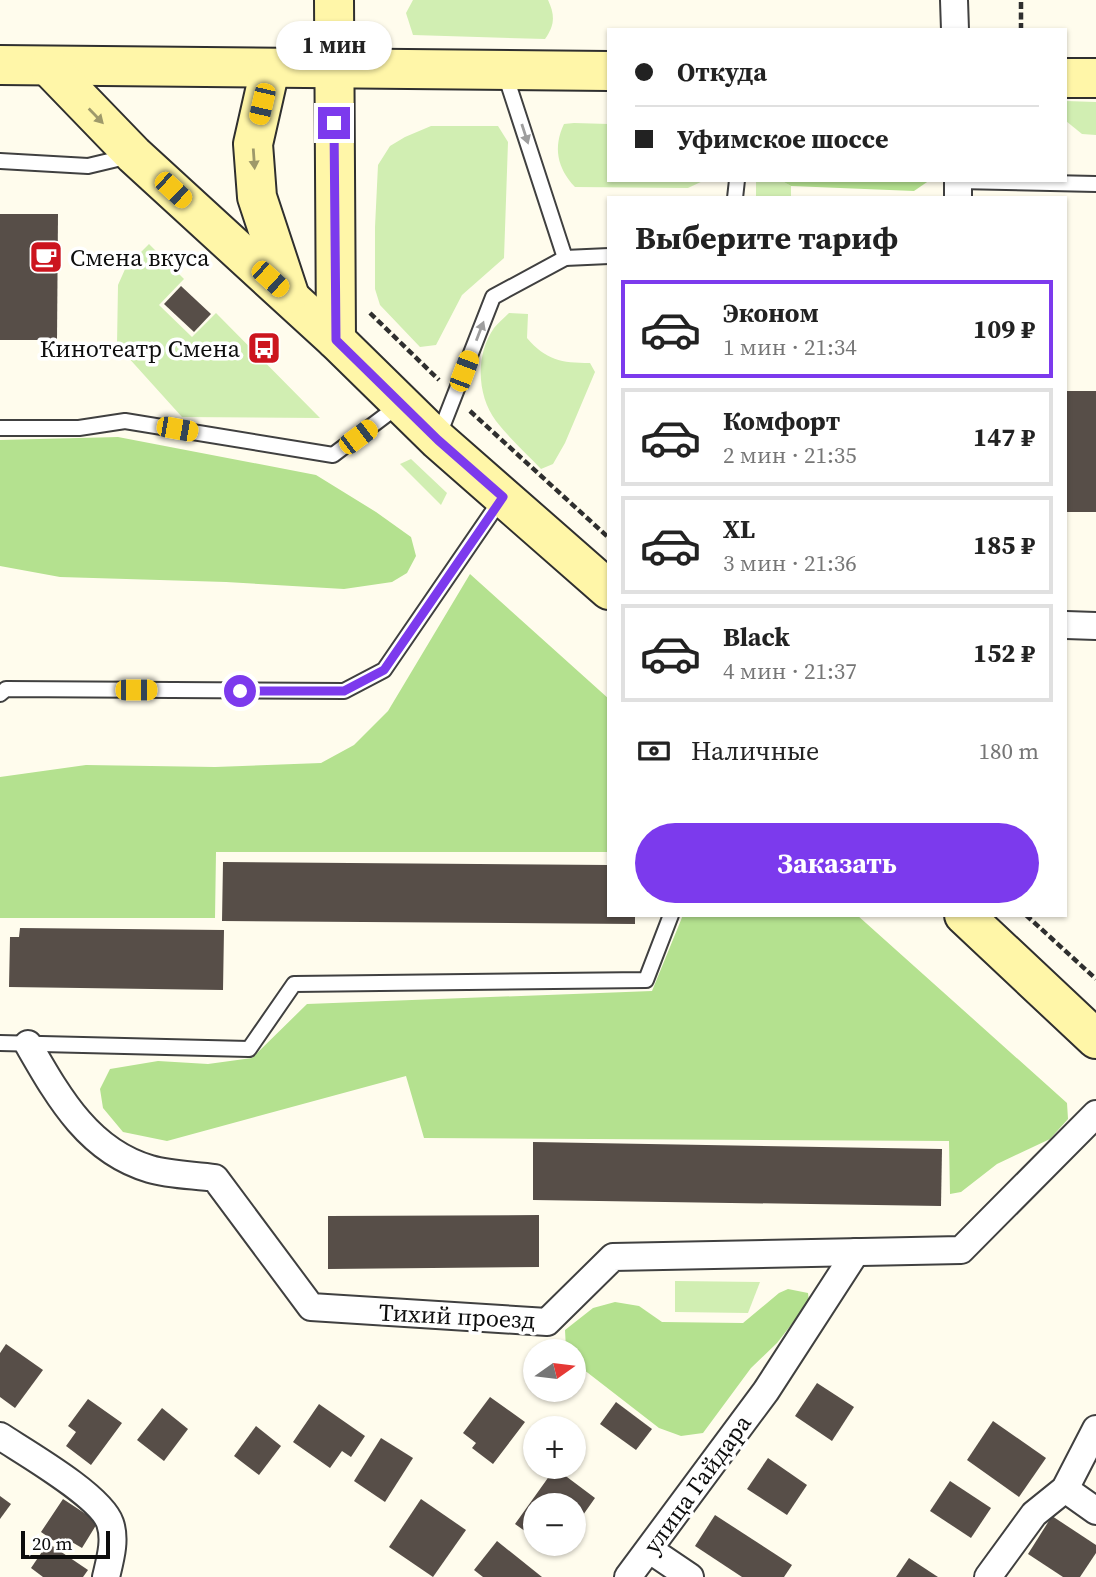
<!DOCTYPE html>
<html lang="ru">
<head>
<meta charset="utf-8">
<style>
  :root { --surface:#fff; --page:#f2f2f2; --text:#222; --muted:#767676; --line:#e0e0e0; --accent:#7c3aed }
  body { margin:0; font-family:"Source Serif 4",serif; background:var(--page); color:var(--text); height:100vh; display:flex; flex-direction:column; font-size:26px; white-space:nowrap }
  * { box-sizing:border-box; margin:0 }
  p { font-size:23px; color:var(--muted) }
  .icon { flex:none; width:38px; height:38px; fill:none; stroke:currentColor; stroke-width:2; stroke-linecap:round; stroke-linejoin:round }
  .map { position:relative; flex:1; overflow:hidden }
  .panel { position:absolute; left:607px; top:196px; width:460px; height:721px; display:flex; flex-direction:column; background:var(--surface); border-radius:0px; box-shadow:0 2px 5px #0004 }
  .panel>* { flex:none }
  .hud { position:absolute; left:607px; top:28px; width:460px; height:154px; border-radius:0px; box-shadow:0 2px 5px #0004; display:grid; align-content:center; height:154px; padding:0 28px; background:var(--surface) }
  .needle { width:46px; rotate:76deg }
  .controls { position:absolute; left:523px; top:1339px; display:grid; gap:14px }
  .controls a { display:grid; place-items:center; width:63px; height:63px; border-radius:50%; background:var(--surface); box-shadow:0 2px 5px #0004; font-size:35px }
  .scale { position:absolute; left:21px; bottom:18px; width:89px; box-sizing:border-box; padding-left:7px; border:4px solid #0d0d0d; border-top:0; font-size:19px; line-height:24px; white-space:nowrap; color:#0d0d0d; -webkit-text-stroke:5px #fff; paint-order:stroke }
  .end { position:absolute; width:32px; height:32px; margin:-16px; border:9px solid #7c3aed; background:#fff; box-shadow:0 0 0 4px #fff }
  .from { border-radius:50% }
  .bubble { position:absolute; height:49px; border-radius:24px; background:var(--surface); box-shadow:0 2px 5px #0004; font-size:23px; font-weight:700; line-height:49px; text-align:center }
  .car { position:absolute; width:21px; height:42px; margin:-21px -10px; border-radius:9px; box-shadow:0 0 5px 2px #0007; background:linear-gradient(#f5c518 24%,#345 0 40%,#f5c518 0 76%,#345 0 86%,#f5c518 0) }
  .hud b { display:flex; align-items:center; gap:24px; height:66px; font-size:26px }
  .hud b+b { border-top:2px solid var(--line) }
  .hud i { width:18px; height:18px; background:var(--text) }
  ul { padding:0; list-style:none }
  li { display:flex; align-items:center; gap:21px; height:98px; margin:0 14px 10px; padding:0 14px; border:4px solid var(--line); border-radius:0px }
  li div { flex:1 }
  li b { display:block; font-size:26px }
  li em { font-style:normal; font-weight:700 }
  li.active { border-color:var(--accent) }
  li>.icon { width:63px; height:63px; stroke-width:1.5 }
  h2 { padding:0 28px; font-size:32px; line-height:84px }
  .pay { display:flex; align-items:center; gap:18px; height:77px; padding:0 28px; font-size:26px }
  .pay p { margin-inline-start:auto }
  .cta { display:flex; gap:14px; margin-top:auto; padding:14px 28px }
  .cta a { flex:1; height:80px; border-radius:42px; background:var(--accent); color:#fff; font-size:28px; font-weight:700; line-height:80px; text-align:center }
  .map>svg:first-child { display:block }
</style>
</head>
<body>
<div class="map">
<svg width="1096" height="1577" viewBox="0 0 1096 1577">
  <rect width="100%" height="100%" fill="#fffced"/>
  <g fill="#d1eeb2">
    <path d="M413,0h135c7,15 7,25 -3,39l-132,-4 -7,-22z"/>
    <polygon points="1066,101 1096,102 1096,135 1082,134 1066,121"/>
    <path d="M574,123l35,1v56h96l-17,8 -113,-1c-18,-19 -22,-40 -11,-63z"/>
    <polygon points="431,126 498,126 508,142 504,258 462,295 436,345 420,347 380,305 375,289 375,227 378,165 390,146 405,137"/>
    <polygon points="756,180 780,180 791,186 791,198 756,198"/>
    <polygon points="149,244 184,279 159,305 192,337 216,313 320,418 182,417 117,345 118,285 126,267"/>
    <path d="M509,313l19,1 -1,24c19,22 34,25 63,25l5,9 -30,71 -12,21 -12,5c-15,-16 -32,-31 -45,-48 -19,-25 -21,-66 -2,-93 4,-5 10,-10 15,-15z"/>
    <polygon points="411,459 447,493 441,505 400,464"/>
    <polygon points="675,1281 760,1282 748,1313 675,1312"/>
  </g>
  <g fill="#b4e18f">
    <polygon points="780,180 930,180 914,191 791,186"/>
    <polygon points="118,437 316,475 376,512 411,537 416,556 407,573 392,582 344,589 226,582 60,577 0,566 0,440"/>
    <polygon points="470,574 609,699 609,852 216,852 215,918 0,918 0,777 86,765 215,767 321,763 354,745 388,711"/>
    <polygon points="683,915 857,915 1067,1103 1068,1119 1050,1139 997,1164 961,1192 950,1194 949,1141 424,1138 406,1076 167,1141 123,1132 103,1108 100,1089 110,1069 158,1061 208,1064 252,1058 307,1004 652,991"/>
    <polygon points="788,1289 808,1293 809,1302 777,1343 751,1368 703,1433 681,1436 659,1428 579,1366 574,1360 574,1351 566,1349 565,1330 593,1308 615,1302 639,1306 662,1322 743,1323 779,1293"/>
  </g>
  <g fill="#574e48">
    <polygon points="0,214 58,214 57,340 0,340"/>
    <polygon points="181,286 211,314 194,332 164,304"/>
    <rect x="1066" y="391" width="30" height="121"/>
    <polygon points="223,862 609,865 609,915 635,915 635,924 222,921"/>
    <polygon points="20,928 224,930 223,990 9,987 10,937 19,937"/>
    <polygon points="533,1142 942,1149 941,1206 533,1200"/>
    <polygon points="539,1215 539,1267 328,1269 328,1216"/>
    <polygon points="6,1344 43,1370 15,1408 0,1397 0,1353"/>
    <polygon points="817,1383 854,1407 832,1441 795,1416"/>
    <polygon points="490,1397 525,1422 493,1464 472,1448 476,1443 463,1433"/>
    <polygon points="88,1399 122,1423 91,1465 66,1446 76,1432 68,1426"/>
    <polygon points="616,1402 652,1429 636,1450 600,1424"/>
    <polygon points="319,1404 365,1436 351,1457 342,1451 330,1468 293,1442"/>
    <polygon points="162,1408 188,1429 164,1461 137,1440"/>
    <polygon points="993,1421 1046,1458 1019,1497 967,1460"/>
    <polygon points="256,1426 281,1446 259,1475 234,1456"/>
    <polygon points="381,1438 413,1458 385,1502 354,1481"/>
    <polygon points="768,1458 807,1485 787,1515 747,1489"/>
    <polygon points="555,1468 595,1498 576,1525 574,1505 536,1505 536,1539 515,1524"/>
    <polygon points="950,1481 991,1508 971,1538 930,1511"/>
    <polygon points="0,1496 11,1504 0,1519"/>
    <polygon points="63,1499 98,1522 82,1548 65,1538 60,1545 41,1532"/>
    <polygon points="421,1499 466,1530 433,1577 389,1547"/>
    <polygon points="715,1515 792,1565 784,1577 742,1577 695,1546"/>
    <polygon points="1052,1516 1096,1545 1096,1553 1080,1577 1063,1577 1028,1554"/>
    <polygon points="497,1541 542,1577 483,1577 474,1570"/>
    <polygon points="48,1543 88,1570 83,1577 43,1577 31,1568"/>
    <polygon points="909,1558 938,1577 896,1577"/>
  </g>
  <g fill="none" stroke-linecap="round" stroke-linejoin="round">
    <defs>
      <g id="service">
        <polyline points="505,74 565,258 609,256"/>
        <polyline points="0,161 88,166 130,156"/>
        <polyline points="958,181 1096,184"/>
        <polyline points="735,198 737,180"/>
        <polyline points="0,428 79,428 125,421 333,455 398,406"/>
        <polyline points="439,435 493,297 565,258"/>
        <polyline points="0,694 6,689 344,691 384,670 502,498"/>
        <polyline points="0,1043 249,1049 294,984 646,980 671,915"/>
      </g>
      <g id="minor">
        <polyline points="954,0 955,30"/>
        <polyline points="958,180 958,198"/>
        <polyline points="1066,625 1096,626"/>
        <path d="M28,1044c30,52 60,107 122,125 20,6 44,6 65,9l96,129 236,15 66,-65 348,-7 135,-136"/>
        <path d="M0,1436c26,17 101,60 110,87 6,17 0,37 -4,54"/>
        <polyline points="1065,1489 1096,1511"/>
        <polyline points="650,1550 690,1577"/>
        <polyline points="628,1577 766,1391 856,1252"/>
        <polyline points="988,1577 1034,1514 1065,1489 1096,1429"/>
      </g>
      <g id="secondary">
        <polyline points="334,0 336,340"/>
        <polyline points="0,65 609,71"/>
        <polyline points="49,67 134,155 336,340 438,440 609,590"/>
        <polyline points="270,69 253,144 257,197 289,294"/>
        <polyline points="1066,78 1096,78"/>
        <polyline points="964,915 1096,1039"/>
      </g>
    </defs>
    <use href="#service" stroke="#404040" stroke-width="18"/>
    <use href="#minor" stroke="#404040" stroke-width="30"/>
    <use href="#secondary" stroke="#2f2f2f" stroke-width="42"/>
    <g stroke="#2f2f2f" stroke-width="4.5" stroke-dasharray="7 3.5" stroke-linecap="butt">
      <polyline points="1021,30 1021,0"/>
      <polyline points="370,313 439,380"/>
      <polyline points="470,411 609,538"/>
      <polyline points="1026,915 1096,979"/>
    </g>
    <use href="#service" stroke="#fff" stroke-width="14"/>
    <use href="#minor" stroke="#fff" stroke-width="26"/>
    <use href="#secondary" stroke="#fff6a8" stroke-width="38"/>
  </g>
  <defs><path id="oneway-solid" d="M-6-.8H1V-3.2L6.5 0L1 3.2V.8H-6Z" transform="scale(1.75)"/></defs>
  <g fill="#9e996a">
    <use href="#oneway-solid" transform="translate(96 116) rotate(46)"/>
    <use href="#oneway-solid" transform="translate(254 159) rotate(86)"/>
  </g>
  <g fill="#9e9e9e">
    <use href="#oneway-solid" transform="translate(525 134) rotate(72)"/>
    <use href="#oneway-solid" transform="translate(480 331) rotate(-69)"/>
  </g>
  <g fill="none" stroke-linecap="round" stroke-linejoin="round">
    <polyline stroke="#7c3aed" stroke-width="9" points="240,691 344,691 384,670 503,497 438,440 336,340 334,123"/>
  </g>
  <defs>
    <symbol id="cafe-square" viewBox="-11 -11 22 22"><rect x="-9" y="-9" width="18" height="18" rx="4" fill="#cc151e" stroke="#fff"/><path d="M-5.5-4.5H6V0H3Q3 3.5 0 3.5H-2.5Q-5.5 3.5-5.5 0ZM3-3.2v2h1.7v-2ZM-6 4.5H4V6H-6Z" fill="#fff"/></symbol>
    <symbol id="bus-square" viewBox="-11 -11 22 22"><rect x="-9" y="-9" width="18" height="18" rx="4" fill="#cc151e" stroke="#fff"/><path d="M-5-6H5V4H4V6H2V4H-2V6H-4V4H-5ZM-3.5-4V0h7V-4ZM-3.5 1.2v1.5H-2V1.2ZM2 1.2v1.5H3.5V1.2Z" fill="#fff"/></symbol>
  </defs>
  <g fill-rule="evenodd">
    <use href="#cafe-square" x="27" y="238" width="38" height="38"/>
    <use href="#bus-square" x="245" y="329" width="38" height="38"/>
  </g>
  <g text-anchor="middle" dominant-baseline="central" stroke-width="7" stroke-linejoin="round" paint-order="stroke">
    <g font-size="24" fill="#0d0d0d" stroke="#fff" text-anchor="start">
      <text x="70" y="257">Смена вкуса</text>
      <text x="240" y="348" text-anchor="end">Кинотеатр Смена</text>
    </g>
    <g font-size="24" fill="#0d0d0d" stroke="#fff">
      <text transform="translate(457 1316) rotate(3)">Тихий проезд</text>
      <text transform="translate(697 1484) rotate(-54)">улица Гайдара</text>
    </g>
  </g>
</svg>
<div class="controls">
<a><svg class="needle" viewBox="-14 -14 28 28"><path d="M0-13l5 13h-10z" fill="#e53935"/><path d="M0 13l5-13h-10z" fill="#767676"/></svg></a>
<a>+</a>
<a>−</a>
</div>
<div class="scale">20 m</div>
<i class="end from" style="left:240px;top:691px"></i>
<i class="end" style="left:334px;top:123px"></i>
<div class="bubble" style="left:276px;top:21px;width:116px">1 мин</div>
<i class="car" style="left:262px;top:104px;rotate:193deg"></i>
<i class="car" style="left:173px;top:190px;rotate:133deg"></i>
<i class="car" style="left:270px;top:279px;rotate:132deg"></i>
<i class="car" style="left:464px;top:371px;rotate:21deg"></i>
<i class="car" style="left:177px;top:429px;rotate:100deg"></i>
<i class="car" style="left:358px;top:437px;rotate:53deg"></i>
<i class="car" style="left:136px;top:690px;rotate:90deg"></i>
<div class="hud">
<b><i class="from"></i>Откуда</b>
<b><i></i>Уфимское шоссе</b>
</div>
<section class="panel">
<h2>Выберите тариф</h2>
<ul>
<li class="active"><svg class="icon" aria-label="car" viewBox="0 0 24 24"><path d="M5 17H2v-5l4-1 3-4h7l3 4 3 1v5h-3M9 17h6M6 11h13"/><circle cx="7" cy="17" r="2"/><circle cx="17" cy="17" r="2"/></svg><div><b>Эконом</b><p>1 мин · 21:34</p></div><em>109 ₽</em></li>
<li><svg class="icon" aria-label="car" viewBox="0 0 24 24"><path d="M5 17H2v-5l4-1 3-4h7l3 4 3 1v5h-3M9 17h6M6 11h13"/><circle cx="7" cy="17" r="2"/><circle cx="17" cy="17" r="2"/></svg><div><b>Комфорт</b><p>2 мин · 21:35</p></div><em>147 ₽</em></li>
<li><svg class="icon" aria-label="car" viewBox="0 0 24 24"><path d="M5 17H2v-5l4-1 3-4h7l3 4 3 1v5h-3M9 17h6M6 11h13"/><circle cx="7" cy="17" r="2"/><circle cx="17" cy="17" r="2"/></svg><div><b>XL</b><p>3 мин · 21:36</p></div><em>185 ₽</em></li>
<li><svg class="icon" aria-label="car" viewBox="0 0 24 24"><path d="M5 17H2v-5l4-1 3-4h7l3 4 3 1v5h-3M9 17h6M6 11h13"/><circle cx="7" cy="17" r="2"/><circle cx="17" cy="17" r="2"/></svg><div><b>Black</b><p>4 мин · 21:37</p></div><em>152 ₽</em></li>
</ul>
<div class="pay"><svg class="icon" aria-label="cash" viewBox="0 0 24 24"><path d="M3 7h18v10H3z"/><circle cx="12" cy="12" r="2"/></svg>Наличные<p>180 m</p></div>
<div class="cta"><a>Заказать</a></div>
</section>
</div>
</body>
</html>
